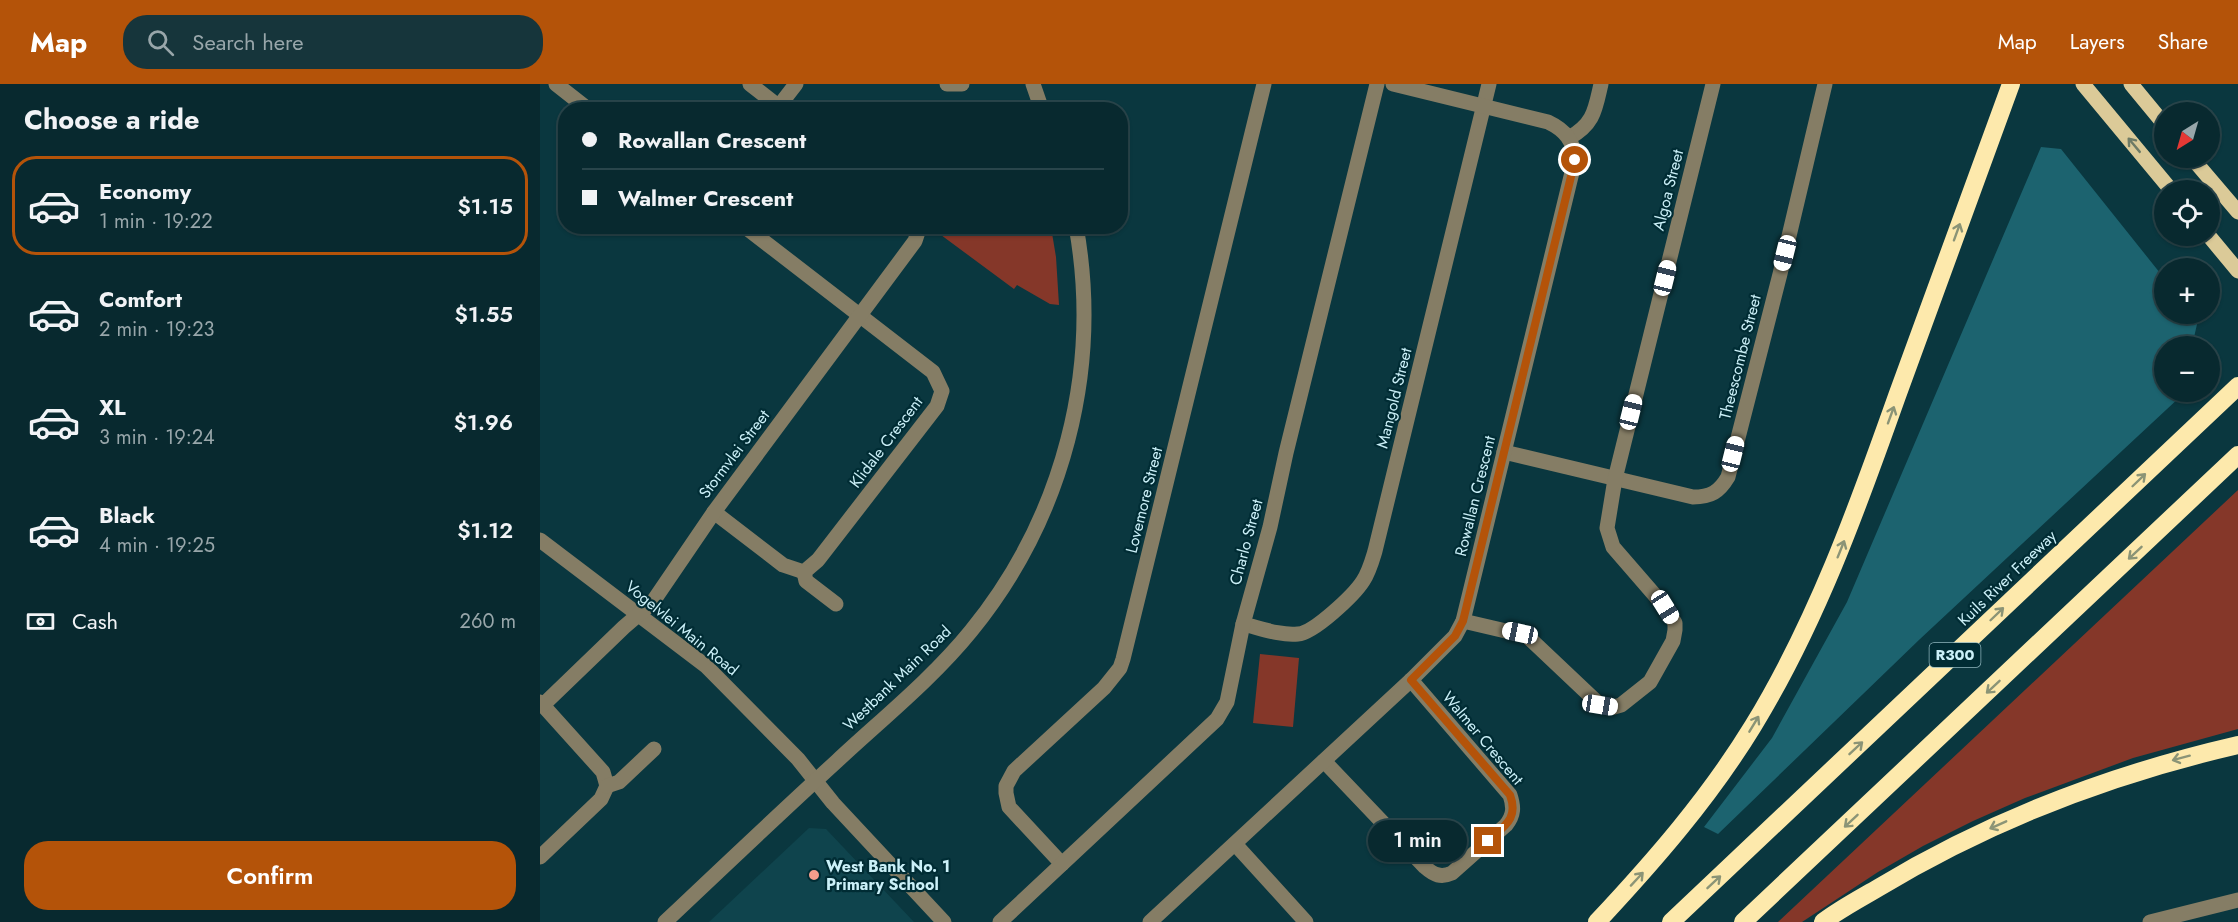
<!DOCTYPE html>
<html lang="en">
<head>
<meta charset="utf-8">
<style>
  :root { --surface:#08292f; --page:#16353b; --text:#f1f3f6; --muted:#98a6aa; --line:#29454b; --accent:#b45309 }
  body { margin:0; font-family:Jost,sans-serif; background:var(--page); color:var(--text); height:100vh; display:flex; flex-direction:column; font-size:22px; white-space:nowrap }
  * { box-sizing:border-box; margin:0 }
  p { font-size:20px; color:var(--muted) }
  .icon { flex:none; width:33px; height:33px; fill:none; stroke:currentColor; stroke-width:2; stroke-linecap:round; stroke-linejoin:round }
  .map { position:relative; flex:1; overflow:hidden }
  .details { display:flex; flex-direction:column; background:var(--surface); width:540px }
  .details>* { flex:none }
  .top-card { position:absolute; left:18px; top:18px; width:570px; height:132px; border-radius:24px; box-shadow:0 2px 4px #0004,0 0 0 2px var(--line); display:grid; align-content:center; height:132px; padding:0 24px; background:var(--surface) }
  .needle { width:39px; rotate:217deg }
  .controls { position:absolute; left:1614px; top:18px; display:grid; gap:12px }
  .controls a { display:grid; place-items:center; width:66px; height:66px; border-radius:50%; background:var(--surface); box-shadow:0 2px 4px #0004,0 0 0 2px var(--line); font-size:30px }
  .end { position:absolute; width:27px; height:27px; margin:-14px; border:8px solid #b45309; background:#fff; box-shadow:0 0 0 3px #fff }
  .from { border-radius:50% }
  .bubble { position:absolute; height:42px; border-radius:21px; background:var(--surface); box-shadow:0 2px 4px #0004,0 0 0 2px var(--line); font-size:20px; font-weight:600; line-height:42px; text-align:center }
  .car { position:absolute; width:18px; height:36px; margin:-18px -9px; border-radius:8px; box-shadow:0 0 4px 2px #0007; background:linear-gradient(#fff 24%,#345 0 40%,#fff 0 76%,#345 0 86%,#fff 0) }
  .top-card b { display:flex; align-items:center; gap:21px; height:57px; font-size:22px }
  .top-card b+b { border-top:2px solid var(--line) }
  .top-card i { width:15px; height:15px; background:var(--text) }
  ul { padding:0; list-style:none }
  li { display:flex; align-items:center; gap:18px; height:99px; margin:0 12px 9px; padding:0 12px; border:3px solid transparent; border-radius:24px }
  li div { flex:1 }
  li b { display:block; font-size:22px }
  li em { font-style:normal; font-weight:600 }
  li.selected { border-color:var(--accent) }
  li>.icon { width:54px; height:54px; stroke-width:1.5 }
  h2 { padding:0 24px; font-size:27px; line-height:72px }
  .pay { display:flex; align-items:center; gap:15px; height:66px; padding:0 24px; font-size:22px }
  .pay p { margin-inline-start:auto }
  .primary-button { display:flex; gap:12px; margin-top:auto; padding:12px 24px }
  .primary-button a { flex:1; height:69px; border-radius:24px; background:var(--accent); color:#fff; font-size:24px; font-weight:600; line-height:69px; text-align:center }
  header { display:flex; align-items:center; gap:36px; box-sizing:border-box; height:84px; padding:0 30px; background:var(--accent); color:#fff }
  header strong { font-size:28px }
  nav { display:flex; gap:33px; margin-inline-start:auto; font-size:21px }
  .search { width:420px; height:54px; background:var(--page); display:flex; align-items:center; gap:15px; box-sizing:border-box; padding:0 21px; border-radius:24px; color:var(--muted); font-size:22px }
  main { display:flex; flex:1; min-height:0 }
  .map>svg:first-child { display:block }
</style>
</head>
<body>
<header>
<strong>Map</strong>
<div class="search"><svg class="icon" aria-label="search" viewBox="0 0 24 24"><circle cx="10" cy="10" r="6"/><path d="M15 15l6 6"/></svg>Search here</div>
<nav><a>Map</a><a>Layers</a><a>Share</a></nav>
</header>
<main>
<section class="details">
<h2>Choose a ride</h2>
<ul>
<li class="selected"><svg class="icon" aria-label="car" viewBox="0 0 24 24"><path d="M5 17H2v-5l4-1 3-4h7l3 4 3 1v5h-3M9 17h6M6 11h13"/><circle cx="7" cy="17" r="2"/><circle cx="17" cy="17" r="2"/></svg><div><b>Economy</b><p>1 min · 19:22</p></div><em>$1.15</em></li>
<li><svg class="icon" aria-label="car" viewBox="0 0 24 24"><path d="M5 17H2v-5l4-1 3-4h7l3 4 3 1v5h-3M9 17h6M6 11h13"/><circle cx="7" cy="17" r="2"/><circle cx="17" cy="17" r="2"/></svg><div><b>Comfort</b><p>2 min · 19:23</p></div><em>$1.55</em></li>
<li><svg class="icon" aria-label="car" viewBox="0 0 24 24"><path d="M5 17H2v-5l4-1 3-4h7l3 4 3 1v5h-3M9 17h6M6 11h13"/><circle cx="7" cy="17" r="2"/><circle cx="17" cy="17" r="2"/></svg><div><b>XL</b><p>3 min · 19:24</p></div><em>$1.96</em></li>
<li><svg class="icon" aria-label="car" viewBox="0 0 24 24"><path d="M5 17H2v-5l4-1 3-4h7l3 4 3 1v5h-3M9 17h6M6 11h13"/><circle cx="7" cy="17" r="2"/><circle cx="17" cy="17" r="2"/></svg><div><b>Black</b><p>4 min · 19:25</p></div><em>$1.12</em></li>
</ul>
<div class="pay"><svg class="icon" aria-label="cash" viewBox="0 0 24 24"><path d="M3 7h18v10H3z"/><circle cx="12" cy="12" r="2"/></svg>Cash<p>260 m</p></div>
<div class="primary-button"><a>Confirm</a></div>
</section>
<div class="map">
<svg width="1698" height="838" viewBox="0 0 1698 838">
  <rect width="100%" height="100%" fill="#0a373f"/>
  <polygon fill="#0f444d" points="269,744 286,745 374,838 169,838"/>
  <g fill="#853729">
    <polygon points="408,143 511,143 516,173 519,221 510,220 477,201 474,205 401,151"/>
    <polygon points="1698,406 1698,645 1593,674 1485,714 1433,737 1383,762 1338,788 1262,838 1238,838"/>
    <polygon points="720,570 759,574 753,643 713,639"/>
  </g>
  <polygon fill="#1c636f" points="1501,63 1521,65 1624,194 1624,230 1653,230 1658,236 1652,262 1624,262 1624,308 1642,308 1641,312 1380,555 1178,750 1164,743 1232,654 1307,518"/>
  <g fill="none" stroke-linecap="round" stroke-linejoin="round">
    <g stroke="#857d65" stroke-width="15">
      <polyline points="16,0 49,26"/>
      <polyline points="210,0 243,26"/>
      <polyline points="407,0 422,0"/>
      <polyline points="493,0 502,26"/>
      <polyline points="239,22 256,0"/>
      <path d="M1029,54c25,-14 26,-28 32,-54"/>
      <path d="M964,368l189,45c18,0 26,-5 35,-20l52,-203 45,-190"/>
      <polyline points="174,428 243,481 264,488 278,476 397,322 402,307 393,288 204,142"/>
      <polyline points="0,456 166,582 258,675 293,719 404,838"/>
      <polyline points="264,488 266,497 296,520"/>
      <polyline points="923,537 987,552 1060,621 1074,623 1081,621 1110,598 1133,557 1135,546 1135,539 1125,523 1073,463 1067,444 1075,395 1173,0"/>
      <path d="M703,540c17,4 38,12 55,10 16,-1 56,-39 65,-53 6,-9 9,-20 12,-30l114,-467"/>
      <polyline points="0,618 63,688 67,702 61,715 0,773"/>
      <polyline points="3,621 84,543 112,519 174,428 375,157 380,142"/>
      <path d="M784,677l101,106c9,8 16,11 27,6l54,-48c8,-10 8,-18 4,-30l-99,-115"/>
      <polyline points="67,702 79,698 114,665"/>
      <polyline points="695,760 766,838"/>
      <polyline points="522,780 469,723 466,709 466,702 474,687 564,604 580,584 583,575 724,0"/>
      <path d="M125,838c57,-54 114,-108 172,-161 45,-42 95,-82 134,-130 92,-113 131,-261 105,-405"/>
      <polyline points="460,838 677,635 687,618 703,540 730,443 746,369 837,0"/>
      <path d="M610,838l261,-242 44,-44 8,-15 112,-461c-1,-19 -10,-30 -27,-38l-155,-38"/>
      <polyline points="1610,838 1698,816"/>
    </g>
    <g stroke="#dbca98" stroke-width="15">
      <polyline points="1543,0 1631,106"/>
      <polyline points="1591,0 1624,40"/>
      <polyline points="1652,74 1698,128"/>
      <polyline points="1669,152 1698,187"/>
    </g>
    <g stroke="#fde9ac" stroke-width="18">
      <path d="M1057,838c57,-61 112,-124 156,-196 63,-103 104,-217 144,-330 38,-104 76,-208 114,-312"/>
      <polyline points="1131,838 1698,302"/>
      <polyline points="1203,838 1698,371"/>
      <path d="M1283,838c17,-13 36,-23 55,-34 111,-67 234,-114 360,-143"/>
    </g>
  </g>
  <defs><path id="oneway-shaft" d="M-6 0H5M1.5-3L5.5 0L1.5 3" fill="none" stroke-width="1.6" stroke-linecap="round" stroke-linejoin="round" transform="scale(1.5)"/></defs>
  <use stroke="#6e7b66" href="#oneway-shaft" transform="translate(1594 61) rotate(-130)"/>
  <g stroke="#8b9476">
    <use href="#oneway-shaft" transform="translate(1417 148) rotate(-70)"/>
    <use href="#oneway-shaft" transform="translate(1351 331) rotate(-70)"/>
    <use href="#oneway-shaft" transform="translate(1599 396) rotate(-44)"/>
    <use href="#oneway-shaft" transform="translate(1301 465) rotate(-68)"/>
    <use href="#oneway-shaft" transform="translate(1595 469) rotate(137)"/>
    <use href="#oneway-shaft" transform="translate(1457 530) rotate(-44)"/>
    <use href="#oneway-shaft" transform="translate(1453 603) rotate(137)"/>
    <use href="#oneway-shaft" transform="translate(1214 640) rotate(-59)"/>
    <use href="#oneway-shaft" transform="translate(1316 664) rotate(-43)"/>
    <use href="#oneway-shaft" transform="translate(1641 674) rotate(165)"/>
    <use href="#oneway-shaft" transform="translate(1311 737) rotate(137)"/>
    <use href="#oneway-shaft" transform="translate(1458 741) rotate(156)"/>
    <use href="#oneway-shaft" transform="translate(1097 795) rotate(-47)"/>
    <use href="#oneway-shaft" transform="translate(1174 798) rotate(-43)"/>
  </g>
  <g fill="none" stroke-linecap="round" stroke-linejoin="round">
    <path stroke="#b45309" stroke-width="8" d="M948,757c16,-15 31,-22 22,-46l-99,-115 44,-44 8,-15 112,-461"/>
  </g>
  <circle fill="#f49d8c" stroke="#002c34" stroke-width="2" cx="274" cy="791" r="6"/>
  <g text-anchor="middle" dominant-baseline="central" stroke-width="4.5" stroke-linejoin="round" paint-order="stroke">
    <rect fill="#002c34" stroke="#8eb5bd" stroke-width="1.5" x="1389.5" y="559" width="51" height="24" rx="4.5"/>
    <g font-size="15" font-weight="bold" fill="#cbf0f8">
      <text x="1415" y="571">R300</text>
    </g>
    <g font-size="16" fill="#cbf0f8" stroke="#002c34">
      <text transform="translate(1128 106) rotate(-76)">Algoa Street</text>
      <text transform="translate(1200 273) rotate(-76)">Theescombe Street</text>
      <text transform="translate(854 314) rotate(-76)">Mangold Street</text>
      <text transform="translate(346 358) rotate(-53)">Klidale Crescent</text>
      <text transform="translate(194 370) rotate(-53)">Stormvlei Street</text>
      <text transform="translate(935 412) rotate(-76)">Rowallan Crescent</text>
      <text transform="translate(604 416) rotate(-76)">Lovemore Street</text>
      <text transform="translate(706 458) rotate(-75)">Charlo Street</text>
      <text transform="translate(1467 494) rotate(-44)">Kuils River Freeway</text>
      <text transform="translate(142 544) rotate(39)">Vogelvlei Main Road</text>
      <text transform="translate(357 594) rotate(-44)">Westbank Main Road</text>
      <text transform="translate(943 654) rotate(50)">Walmer Crescent</text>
    </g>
    <g font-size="16" font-weight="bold" fill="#cbf0f8" stroke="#002c34" text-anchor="start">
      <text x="286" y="782">West Bank No. 1<tspan x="286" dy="18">Primary School</tspan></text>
    </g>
  </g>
</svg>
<div class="controls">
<a><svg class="needle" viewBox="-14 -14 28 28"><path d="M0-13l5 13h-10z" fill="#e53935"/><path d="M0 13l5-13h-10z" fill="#98a6aa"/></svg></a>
<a><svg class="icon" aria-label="locate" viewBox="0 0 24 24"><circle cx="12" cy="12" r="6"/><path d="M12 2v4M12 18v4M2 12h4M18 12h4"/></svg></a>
<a>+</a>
<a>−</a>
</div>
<i class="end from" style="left:1035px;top:76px"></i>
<i class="end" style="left:948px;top:757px"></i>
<div class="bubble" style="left:828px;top:736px;width:99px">1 min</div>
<i class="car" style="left:1245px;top:169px;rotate:194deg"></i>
<i class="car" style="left:1125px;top:194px;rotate:14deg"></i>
<i class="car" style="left:1091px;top:328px;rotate:14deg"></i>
<i class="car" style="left:1193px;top:370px;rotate:14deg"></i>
<i class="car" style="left:1125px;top:523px;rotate:148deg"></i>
<i class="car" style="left:980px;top:549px;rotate:282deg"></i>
<i class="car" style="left:1060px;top:621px;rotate:99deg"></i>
<div class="top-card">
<b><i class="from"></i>Rowallan Crescent</b>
<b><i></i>Walmer Crescent</b>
</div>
</div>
</main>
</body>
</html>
